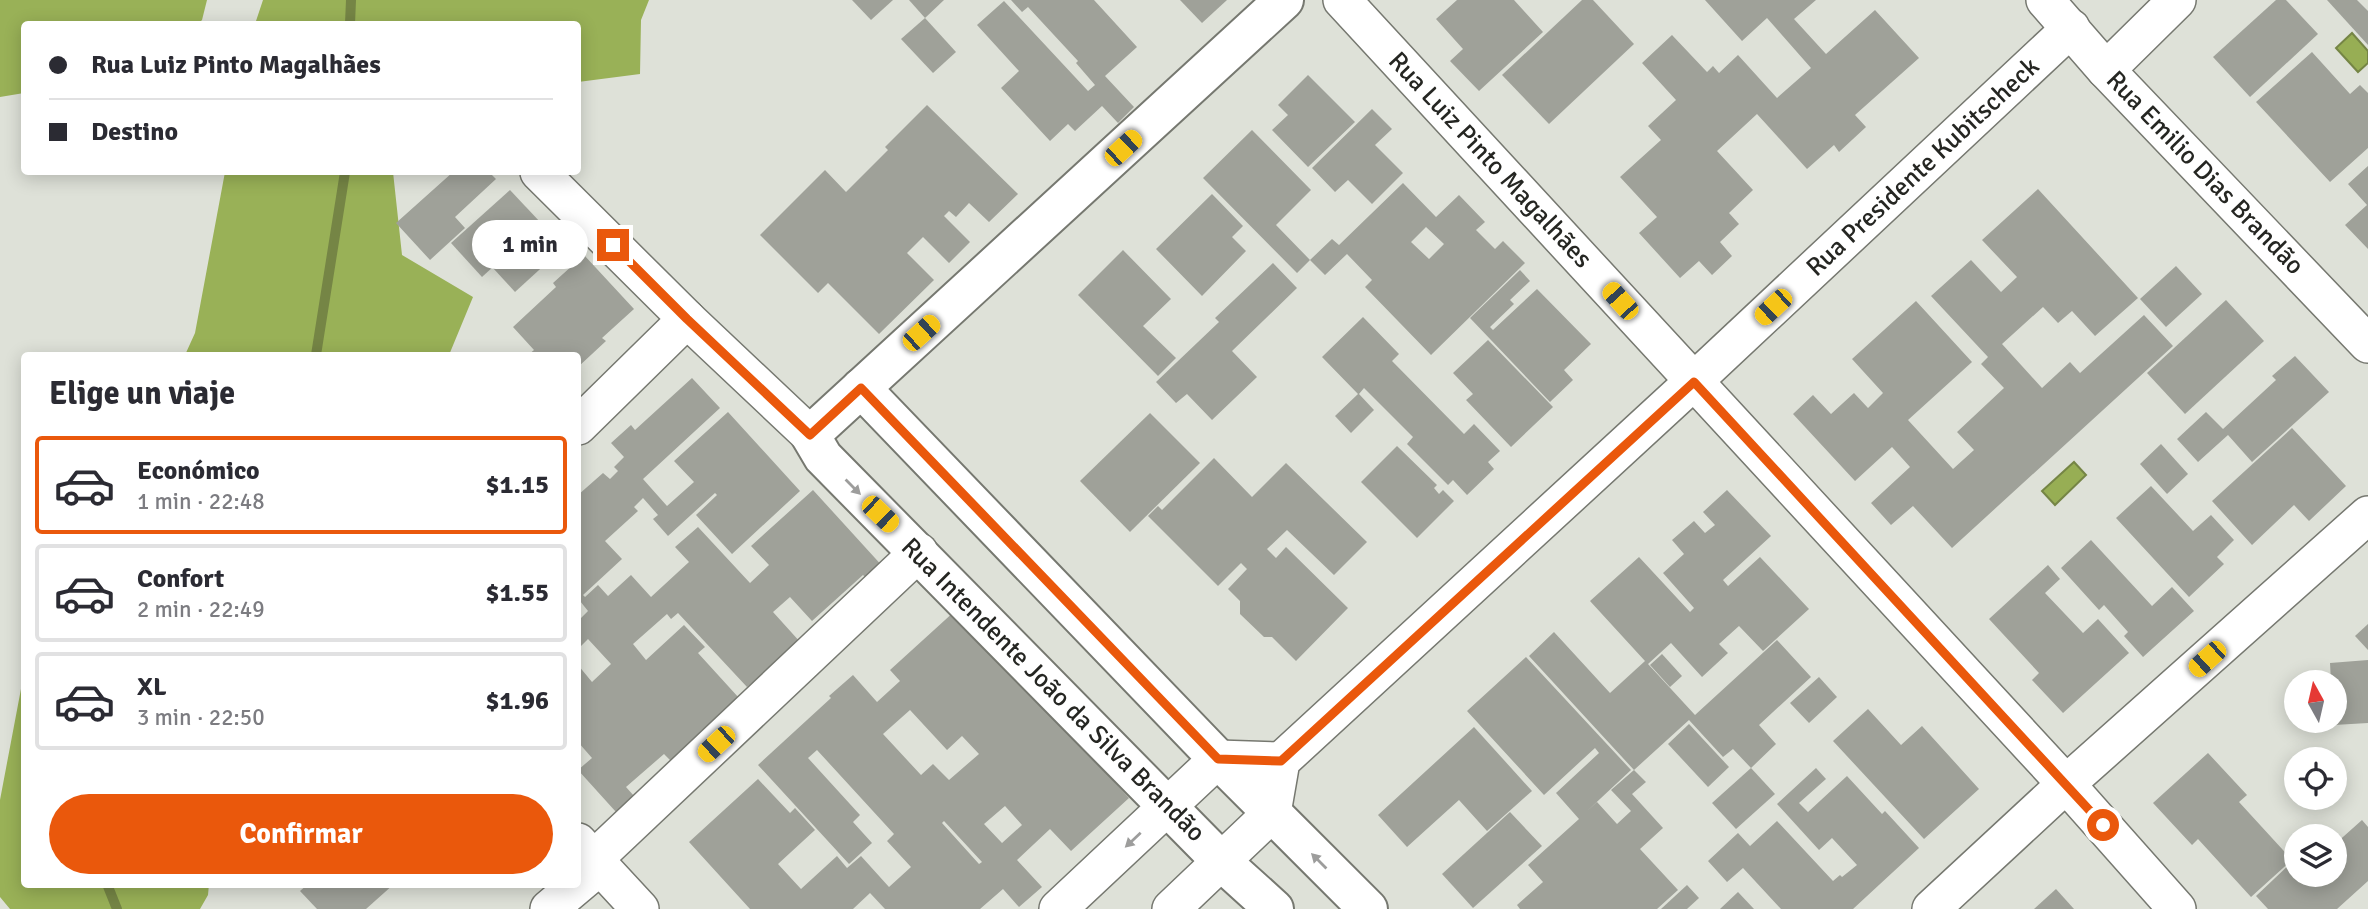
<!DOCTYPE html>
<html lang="es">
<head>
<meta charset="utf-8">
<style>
  :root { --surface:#fff; --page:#f7f7f7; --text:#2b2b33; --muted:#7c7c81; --line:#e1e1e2; --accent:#ea580c }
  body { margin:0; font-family:Signika,sans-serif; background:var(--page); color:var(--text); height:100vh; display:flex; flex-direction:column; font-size:26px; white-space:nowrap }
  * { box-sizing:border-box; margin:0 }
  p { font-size:23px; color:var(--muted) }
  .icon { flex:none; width:38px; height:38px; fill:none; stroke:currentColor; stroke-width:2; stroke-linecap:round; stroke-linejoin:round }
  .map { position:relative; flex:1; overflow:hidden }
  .side { position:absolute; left:21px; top:352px; width:560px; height:536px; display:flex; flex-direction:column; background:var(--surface); border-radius:7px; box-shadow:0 4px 18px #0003 }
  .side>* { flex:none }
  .hud { position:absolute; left:21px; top:21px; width:560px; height:154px; border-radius:7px; box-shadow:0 4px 18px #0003; display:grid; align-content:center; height:154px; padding:0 28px; background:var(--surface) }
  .needle { width:46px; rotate:352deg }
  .controls { position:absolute; left:2284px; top:670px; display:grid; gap:14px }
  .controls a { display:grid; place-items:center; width:63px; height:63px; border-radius:50%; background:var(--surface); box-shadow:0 4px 18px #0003; font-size:35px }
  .end { position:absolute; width:32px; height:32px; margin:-16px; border:9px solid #ea580c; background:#fff; box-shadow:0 0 0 4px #fff }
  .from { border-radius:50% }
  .bubble { position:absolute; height:49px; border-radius:24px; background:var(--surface); box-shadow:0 4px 18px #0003; font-size:23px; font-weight:700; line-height:49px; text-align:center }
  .car { position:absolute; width:21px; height:42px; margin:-21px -10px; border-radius:9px; box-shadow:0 0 5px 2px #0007; background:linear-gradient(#f5c518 24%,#345 0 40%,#f5c518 0 76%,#345 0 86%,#f5c518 0) }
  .hud b { display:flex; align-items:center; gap:24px; height:66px; font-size:26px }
  .hud b+b { border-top:2px solid var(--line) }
  .hud i { width:18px; height:18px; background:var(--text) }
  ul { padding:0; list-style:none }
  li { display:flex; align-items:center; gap:21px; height:98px; margin:0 14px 10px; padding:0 14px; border:4px solid var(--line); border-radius:7px }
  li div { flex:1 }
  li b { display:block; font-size:26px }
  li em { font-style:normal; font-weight:700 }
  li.current { border-color:var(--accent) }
  li>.icon { width:63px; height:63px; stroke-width:1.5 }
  h2 { padding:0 28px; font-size:32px; line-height:84px }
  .button { display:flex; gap:14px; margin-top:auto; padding:14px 28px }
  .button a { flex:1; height:80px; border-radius:42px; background:var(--accent); color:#fff; font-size:28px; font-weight:700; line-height:80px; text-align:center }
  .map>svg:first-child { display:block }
</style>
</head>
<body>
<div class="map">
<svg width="2368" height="909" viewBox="0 0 2368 909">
  <rect width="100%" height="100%" fill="#dee1d8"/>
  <g fill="#99b157">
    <polygon points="0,0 207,0 202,20 198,24 24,24 24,93 0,97"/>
    <polygon points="263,0 649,0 641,20 640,74 578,82 578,24 255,24"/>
    <polygon points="225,172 393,172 402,255 473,297 449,355 185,355 195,333"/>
    <polygon points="24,673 24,884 209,884 208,895 200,909 10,909 0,897 0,800"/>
  </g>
  <g fill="#97ae54" stroke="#758545" stroke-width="2">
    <polygon points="2352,33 2368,51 2368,63 2358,72 2336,48"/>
    <polygon points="2074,462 2086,475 2055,505 2042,491"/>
  </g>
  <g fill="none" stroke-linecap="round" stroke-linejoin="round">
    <g stroke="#758545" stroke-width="10">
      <polyline points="350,24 351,0"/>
      <polyline points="316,355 345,172"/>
      <polyline points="107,884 117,909"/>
    </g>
  </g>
  <g fill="#9fa199" fill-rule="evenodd">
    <polygon points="852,0 893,0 871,20"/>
    <polygon points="909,0 944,0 925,18"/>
    <polygon points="1011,0 1094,0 1137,47 1105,76 1134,107 1118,123 1102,106 1075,131 1068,124 1050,141 1001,88 1019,71 977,25 1004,1 1088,91 1095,85 1076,63 1078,61 1028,7 1022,12"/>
    <polygon points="1180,0 1227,0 1202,23"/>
    <polygon points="1457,0 1514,0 1543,32 1479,91 1450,61 1463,49 1436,19"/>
    <polygon points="1582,0 1593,0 1634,44 1549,124 1502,75"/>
    <polygon points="1705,0 1816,0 1794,19 1826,54 1875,10 1919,58 1855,115 1866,127 1839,152 1834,145 1807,169 1757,114 1717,151 1753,190 1729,213 1739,224 1720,242 1732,256 1712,275 1699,261 1680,278 1639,233 1657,217 1620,177 1661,140 1648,126 1676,100 1642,63 1672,35 1707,72 1713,66 1719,73 1738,55 1777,98 1811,68 1767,18 1742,41"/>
    <polygon points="2276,0 2286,0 2318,34 2250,97 2213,57"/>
    <polygon points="2327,0 2357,0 2368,11 2368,45"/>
    <polygon points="925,18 956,52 933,73 901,39"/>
    <polygon points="2312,52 2350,94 2360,85 2368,93 2368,148 2330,182 2256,102"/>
    <polygon points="1308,75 1355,122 1308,167 1272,130 1288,115 1278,105"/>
    <polygon points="927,105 1018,194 989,222 969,203 956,217 949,211 944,216 970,242 949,263 923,237 907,253 934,280 879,334 828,283 818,293 760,235 825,170 846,192 888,150 885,147"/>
    <polygon points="1372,109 1392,129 1375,145 1403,173 1372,204 1348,180 1335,192 1312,168"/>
    <polygon points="1252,130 1311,190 1276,225 1310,260 1297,273 1203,178"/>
    <polygon points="2368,166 2368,249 2345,225 2367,205 2348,184"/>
    <polygon points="453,172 489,172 496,179 455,217 465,228 430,260 396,223"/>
    <path d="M1403,183l33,34 23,-22 26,27 -9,8 19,19 8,-8 22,22 -94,92 -66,-68 7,-7 -25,-26 -22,21 -15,-15 22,-21 7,6zM1426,227l18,17 -15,15 -18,-17z"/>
    <polygon points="2038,189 2138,298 2095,336 2072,311 2058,323 2043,307 2002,344 2042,388 2070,362 2080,373 2144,315 2173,346 1952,548 1913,506 1891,525 1871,503 1910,467 1892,447 1855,481 1793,414 1813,395 1831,414 1854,393 1868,408 1883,393 1852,359 1916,301 1972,362 1908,420 1953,469 1974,450 1957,432 2004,388 1981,364 1988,357 1931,296 1971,260 2001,292 2017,277 1982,240"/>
    <polygon points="510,190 541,223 482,277 451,243"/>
    <polygon points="1212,194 1243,226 1232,237 1246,251 1202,296 1156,249"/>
    <polygon points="540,225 562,249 515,292 493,268"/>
    <polygon points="1123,250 1171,299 1143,326 1176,358 1158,376 1078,295"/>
    <polygon points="584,255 634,309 602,338 606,341 578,367 578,355 528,355 534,350 513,327 556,287 553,283"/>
    <polygon points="1273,263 1297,288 1232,351 1257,377 1212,420 1187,394 1176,403 1156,382 1219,322 1215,318"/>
    <polygon points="2176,266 2202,294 2166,327 2140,299"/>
    <polygon points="1520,270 1530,281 1510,300 1514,304 1490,327 1493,330 1537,289 1591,344 1564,370 1573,380 1550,402 1470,318"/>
    <polygon points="2226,300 2264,341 2185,414 2147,373"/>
    <polygon points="1363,317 1399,354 1392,361 1464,434 1474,424 1500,451 1488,462 1494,469 1467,495 1453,480 1448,485 1407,444 1413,437 1364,388 1359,394 1374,410 1351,433 1335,416 1358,394 1322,357"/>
    <polygon points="1488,340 1553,407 1511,447 1466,400 1473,394 1453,373"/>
    <polygon points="2295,356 2329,392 2252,462 2228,435 2198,462 2177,439 2206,412 2223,429 2276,380 2272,376"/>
    <polygon points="692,378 720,408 643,479 667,506 694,482 674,461 728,412 800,491 732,554 696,515 717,495 715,493 668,536 653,519 658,515 643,498 634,507 638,511 605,541 622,559 583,595 585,597 598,585 608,596 631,575 651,597 689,562 675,547 698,527 750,583 769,565 751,546 813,490 885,569 870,582 863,575 812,621 790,597 773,612 801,643 747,687 678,613 671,619 667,614 633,644 646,660 684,625 705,647 698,653 739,698 671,761 664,754 626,787 634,796 616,812 578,770 592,758 578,742 578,665 592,682 611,664 588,639 578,649 578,621 588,611 580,601 578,603 578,495 603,473 610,479 618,471 614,467 624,457 611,443 631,425 635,430"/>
    <polygon points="1150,413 1200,463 1130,532 1080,481"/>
    <polygon points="2292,428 2346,486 2309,521 2294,505 2252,545 2212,501"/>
    <polygon points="2161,444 2188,474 2167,494 2140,464"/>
    <polygon points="1397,446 1437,485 1434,488 1439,494 1443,490 1454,501 1417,538 1361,482"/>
    <polygon points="1214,458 1252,497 1286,463 1367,542 1334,575 1287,530 1267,549 1276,558 1286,547 1348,608 1296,661 1272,637 1264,637 1240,614 1240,601 1228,589 1247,569 1241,563 1218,586 1148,516 1158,506 1162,510"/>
    <polygon points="2151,486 2193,531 2211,515 2234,540 2217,557 2224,564 2189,597 2116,518"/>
    <polygon points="1727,490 1771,536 1723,580 1728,586 1760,557 1809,609 1763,651 1739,626 1719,644 1728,653 1702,677 1671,643 1648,664 1695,715 1777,640 1811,677 1759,725 1776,744 1751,768 1733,749 1723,757 1689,720 1634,770 1529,656 1554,632 1610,693 1645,661 1590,601 1639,557 1690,612 1694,608 1663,573 1684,554 1672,540 1694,521 1705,533 1715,525 1703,512"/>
    <polygon points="2091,540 2152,606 2172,587 2194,611 2143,657 2124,636 2128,632 2104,605 2099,610 2061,568"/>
    <polygon points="2048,565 2060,579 2045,593 2083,633 2098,619 2129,653 2063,713 2032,680 2039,673 1989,619"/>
    <path d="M956,610l173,188 -58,53 -21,-22 -33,31 25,27 -23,20 -16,-18 -23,20h-95l-15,-16 -17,16h-103l-61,-67 69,-63 32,34 5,-5 20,22 -37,34 23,25 36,-33 10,12 14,-12 28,31 22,-20 -24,-26 7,-7 -77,-84 -9,8 52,57 -7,7 19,21 -23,21 -91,-99 73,-67 -2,-2 24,-21 24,27 23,-21 -10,-11zM910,710l37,40 15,-14 17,18 -30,26 -16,-16 -12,11 -38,-41zM1005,806l17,19 -20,18 -18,-19zM944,821l38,41 -3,2 -37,-41z"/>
    <polygon points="2368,624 2368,650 2355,636"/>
    <polygon points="1662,654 1682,676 1670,687 1650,665"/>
    <polygon points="1526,657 1631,770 1585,813 1597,802 1617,824 1631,811 1611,790 1634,770 1646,782 1632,794 1663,828 1640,849 1678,890 1657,909 1520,909 1517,905 1543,882 1528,865 1579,819 1556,793 1599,753 1595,748 1544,795 1467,711"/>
    <polygon points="2368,660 2368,723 2334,725 2334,682 2331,682 2330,663"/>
    <polygon points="1819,677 1837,697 1809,723 1790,703"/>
    <polygon points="1868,709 1901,745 1922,726 1979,789 1924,839 1833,741"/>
    <polygon points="1689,724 1729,767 1708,787 1668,744"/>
    <polygon points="1474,727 1532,791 1487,831 1459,800 1407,847 1378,815"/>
    <polygon points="2208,753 2247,795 2239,802 2292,860 2251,897 2198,839 2192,845 2153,803"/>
    <polygon points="1751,768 1775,794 1736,829 1712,803"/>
    <polygon points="1816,768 1826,779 1799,803 1808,812 1847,776 1882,814 1885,811 1919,848 1853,909 1781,909 1743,868 1727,882 1708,861 1738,833 1750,846 1777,821 1833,881 1840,875 1842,877 1857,865 1832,838 1819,850 1777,804"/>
    <polygon points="1510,812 1542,846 1473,908 1442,874"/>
    <polygon points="2362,820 2368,827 2368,881 2337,909 2268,909 2256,896 2292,862 2296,866 2296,875 2334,875 2334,845"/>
    <polygon points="308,884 394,884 366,909 317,909 300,891"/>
    <polygon points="1687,885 1699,898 1687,909 1661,909"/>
    <polygon points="2056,889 2074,909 2034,909"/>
    <polygon points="1738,892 1754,909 1720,909"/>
  </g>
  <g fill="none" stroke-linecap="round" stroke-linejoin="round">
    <defs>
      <g id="street">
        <polyline points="1342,0 2066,784 2177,909"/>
        <polyline points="2045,0 2106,70 2368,344"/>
        <polyline points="2106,70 2177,0"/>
        <polyline points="539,172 687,319 810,435"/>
        <polyline points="578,426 687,319"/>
        <polyline points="578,842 640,909"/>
        <polyline points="594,859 919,552"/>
        <polyline points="549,909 600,866"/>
        <polyline points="1058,909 1218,759 1281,761"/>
        <polyline points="1171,909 1272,813 1281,761 1694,381 2071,28"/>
        <polyline points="1931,909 2066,784 2368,515"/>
      </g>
      <g id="secondary">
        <polyline points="861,388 1218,759 1368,909"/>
        <polyline points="1274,909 1222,862 823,457 810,435 1284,0"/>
      </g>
    </defs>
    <use href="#street" stroke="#767870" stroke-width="40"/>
    <use href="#secondary" stroke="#767870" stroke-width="42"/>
    <use href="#street" stroke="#fff" stroke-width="37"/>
    <use href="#secondary" stroke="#fff" stroke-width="38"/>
  </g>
  <defs><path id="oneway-solid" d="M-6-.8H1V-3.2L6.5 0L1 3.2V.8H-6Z" transform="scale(1.75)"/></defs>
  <g fill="#9d9d9c">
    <use href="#oneway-solid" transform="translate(853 487) rotate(45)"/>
    <use href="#oneway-solid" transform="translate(1133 840) rotate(137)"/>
    <use href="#oneway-solid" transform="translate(1319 861) rotate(-135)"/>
  </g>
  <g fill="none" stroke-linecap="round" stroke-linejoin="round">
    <polyline stroke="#ea580c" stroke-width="9" points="613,245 687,319 810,435 861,388 1218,759 1281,761 1694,382 2103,825"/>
  </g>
  <g text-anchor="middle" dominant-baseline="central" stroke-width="7" stroke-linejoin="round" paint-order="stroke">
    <g font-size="26" fill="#252622" stroke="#fff">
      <text transform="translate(1490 160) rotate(47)">Rua Luiz Pinto Magalhães</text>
      <text transform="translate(1923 167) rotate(-43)">Rua Presidente Kubitscheck</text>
      <text transform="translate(2205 173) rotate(46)">Rua Emilio Dias Brandão</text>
      <text transform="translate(1053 690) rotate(45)">Rua Intendente João da Silva Brandão</text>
    </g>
  </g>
</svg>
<div class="controls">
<a><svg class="needle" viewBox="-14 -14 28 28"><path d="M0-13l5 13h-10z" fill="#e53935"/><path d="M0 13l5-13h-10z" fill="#7c7c81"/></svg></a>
<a><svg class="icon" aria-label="locate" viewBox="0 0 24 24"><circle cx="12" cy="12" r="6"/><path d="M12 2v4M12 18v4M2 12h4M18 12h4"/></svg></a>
<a><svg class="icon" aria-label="layers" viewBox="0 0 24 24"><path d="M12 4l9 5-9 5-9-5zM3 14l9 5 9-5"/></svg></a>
</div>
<i class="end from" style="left:2103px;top:825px"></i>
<i class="end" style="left:613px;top:245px"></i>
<div class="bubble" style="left:472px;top:220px;width:116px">1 min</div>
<i class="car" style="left:1123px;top:148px;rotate:47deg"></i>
<i class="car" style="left:1620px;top:301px;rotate:318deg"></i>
<i class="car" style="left:1773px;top:307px;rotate:227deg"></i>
<i class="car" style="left:921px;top:333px;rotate:48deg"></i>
<i class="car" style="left:880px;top:514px;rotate:134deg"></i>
<i class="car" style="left:2207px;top:659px;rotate:228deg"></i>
<i class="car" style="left:716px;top:744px;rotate:227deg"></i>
<div class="hud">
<b><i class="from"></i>Rua Luiz Pinto Magalhães</b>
<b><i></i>Destino</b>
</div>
<section class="side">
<h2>Elige un viaje</h2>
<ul>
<li class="current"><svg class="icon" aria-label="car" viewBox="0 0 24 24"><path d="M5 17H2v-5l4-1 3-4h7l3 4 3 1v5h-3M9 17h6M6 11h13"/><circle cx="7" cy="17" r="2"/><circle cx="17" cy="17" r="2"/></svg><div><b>Económico</b><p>1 min · 22:48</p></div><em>$1.15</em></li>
<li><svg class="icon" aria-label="car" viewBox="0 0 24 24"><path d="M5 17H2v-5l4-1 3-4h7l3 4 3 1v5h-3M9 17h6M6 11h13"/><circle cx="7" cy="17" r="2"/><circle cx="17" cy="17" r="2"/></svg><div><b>Confort</b><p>2 min · 22:49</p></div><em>$1.55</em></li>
<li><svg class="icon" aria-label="car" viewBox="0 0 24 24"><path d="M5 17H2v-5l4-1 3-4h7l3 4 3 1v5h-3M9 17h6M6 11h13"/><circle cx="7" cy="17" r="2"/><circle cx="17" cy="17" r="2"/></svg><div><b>XL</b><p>3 min · 22:50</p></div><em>$1.96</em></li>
</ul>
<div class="button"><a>Confirmar</a></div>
</section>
</div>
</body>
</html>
